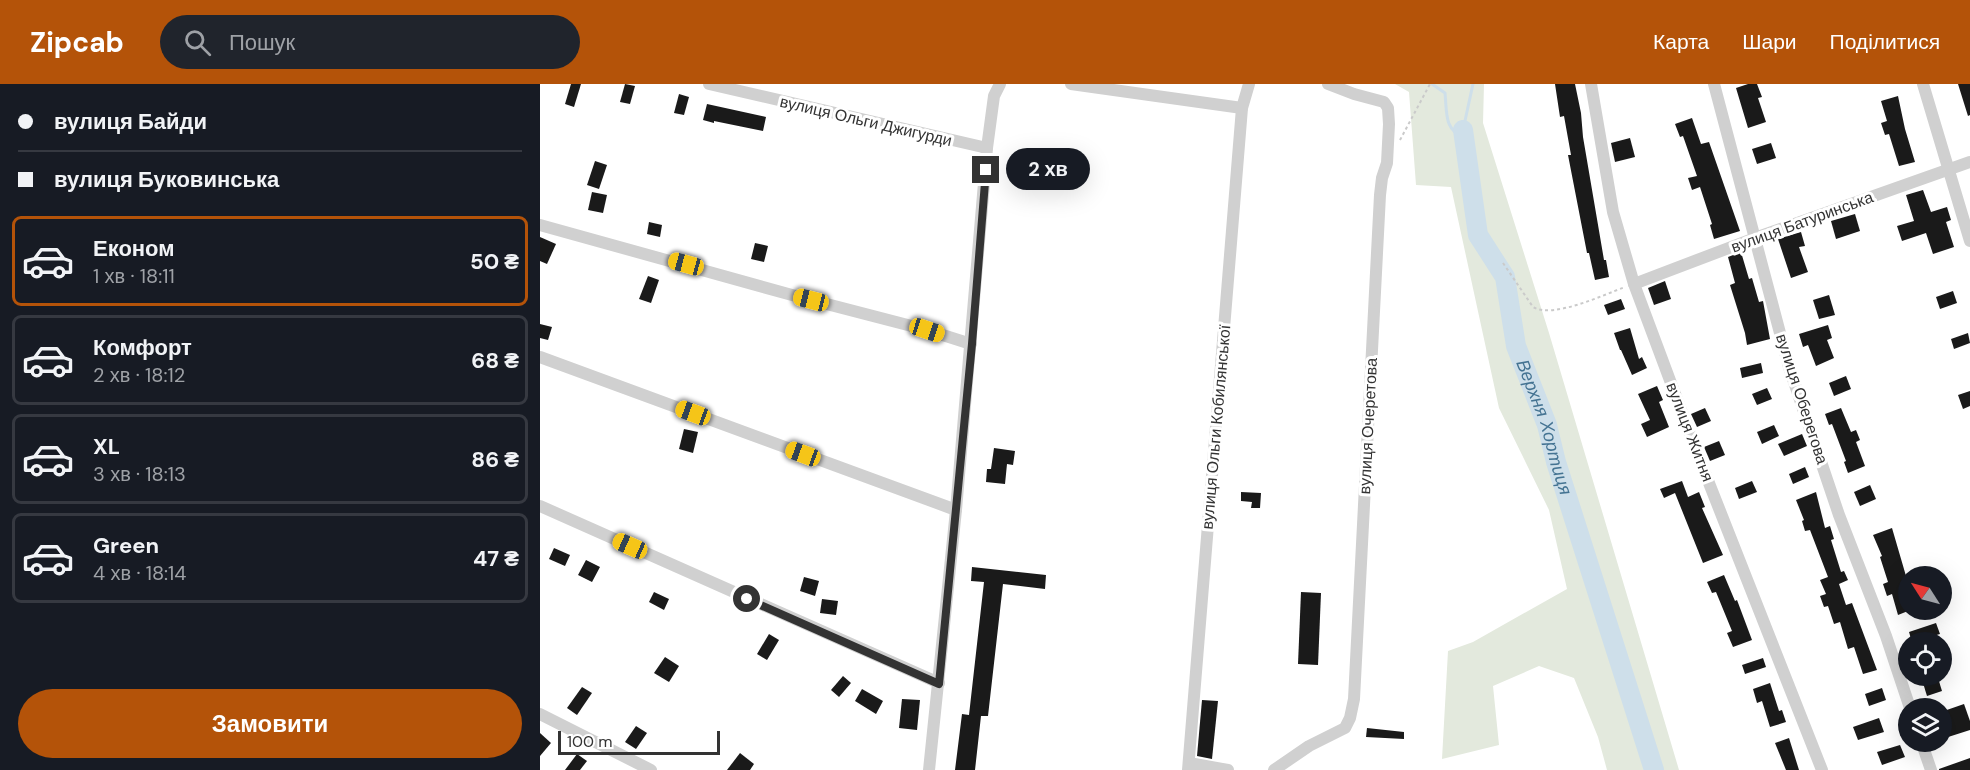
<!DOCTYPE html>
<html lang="uk">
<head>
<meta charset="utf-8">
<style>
  :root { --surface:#171b24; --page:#20242c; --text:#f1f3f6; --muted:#9ea1a6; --line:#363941; --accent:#b45309 }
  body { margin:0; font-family:"DM Sans",sans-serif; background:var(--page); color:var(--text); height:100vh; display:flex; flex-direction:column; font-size:22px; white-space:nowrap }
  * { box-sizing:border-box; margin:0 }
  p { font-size:20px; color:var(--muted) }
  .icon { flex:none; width:33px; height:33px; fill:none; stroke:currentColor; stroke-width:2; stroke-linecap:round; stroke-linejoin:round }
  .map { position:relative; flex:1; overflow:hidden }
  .panel { display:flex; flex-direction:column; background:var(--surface); width:540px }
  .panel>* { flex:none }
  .hud { display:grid; align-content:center; height:132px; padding:0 18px; background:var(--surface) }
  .needle { width:39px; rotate:306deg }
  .buttons { position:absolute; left:1358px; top:482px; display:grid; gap:12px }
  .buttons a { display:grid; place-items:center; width:54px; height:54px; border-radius:50%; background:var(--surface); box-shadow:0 6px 24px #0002; font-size:30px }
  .scale { position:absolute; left:18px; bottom:15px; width:162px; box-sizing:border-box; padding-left:6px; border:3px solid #333; border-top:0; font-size:16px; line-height:21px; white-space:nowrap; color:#333; -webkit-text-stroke:4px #fff; paint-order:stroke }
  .end { position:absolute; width:27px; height:27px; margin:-14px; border:8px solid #333; background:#fff; box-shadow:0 0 0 3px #fff }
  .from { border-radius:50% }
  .bubble { position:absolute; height:42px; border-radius:21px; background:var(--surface); box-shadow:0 6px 24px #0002; font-size:20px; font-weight:700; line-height:42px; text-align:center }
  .car { position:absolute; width:18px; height:36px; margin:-18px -9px; border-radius:8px; box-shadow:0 0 4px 2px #0007; background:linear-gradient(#f5c518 24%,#345 0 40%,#f5c518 0 76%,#345 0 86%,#f5c518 0) }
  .hud b { display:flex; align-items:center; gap:21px; height:57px; font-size:22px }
  .hud b+b { border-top:2px solid var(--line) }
  .hud i { width:15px; height:15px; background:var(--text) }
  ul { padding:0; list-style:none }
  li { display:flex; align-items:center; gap:18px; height:90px; margin:0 12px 9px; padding:0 6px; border:3px solid var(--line); border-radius:9px }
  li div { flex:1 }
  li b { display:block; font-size:22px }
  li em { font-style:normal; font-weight:700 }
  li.active { border-color:var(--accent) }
  li>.icon { width:54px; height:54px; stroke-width:1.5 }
  .action { display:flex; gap:12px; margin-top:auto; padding:12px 18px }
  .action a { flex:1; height:69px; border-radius:36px; background:var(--accent); color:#fff; font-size:24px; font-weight:700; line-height:69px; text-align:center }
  header { display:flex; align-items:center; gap:36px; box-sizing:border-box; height:84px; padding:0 30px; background:var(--accent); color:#fff }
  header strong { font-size:28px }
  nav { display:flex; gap:33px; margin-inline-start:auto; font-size:21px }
  .search { width:420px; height:54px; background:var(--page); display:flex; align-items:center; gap:15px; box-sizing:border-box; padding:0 21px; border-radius:33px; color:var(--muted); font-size:22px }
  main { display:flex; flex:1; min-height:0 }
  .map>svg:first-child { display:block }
</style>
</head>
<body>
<header>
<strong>Zipcab</strong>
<div class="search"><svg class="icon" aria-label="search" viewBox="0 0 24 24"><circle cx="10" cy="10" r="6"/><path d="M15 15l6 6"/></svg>Пошук</div>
<nav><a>Карта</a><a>Шари</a><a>Поділитися</a></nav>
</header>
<main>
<section class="panel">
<div class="hud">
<b><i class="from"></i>вулиця Байди</b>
<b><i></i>вулиця Буковинська</b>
</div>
<ul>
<li class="active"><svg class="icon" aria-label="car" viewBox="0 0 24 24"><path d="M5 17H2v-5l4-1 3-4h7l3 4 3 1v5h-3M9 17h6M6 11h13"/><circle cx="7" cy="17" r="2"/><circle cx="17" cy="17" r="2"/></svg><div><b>Економ</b><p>1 хв · 18:11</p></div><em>50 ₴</em></li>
<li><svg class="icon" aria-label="car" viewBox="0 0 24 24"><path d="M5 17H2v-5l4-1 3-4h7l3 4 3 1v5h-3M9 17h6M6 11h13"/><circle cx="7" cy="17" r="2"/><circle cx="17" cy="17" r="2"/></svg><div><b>Комфорт</b><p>2 хв · 18:12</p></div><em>68 ₴</em></li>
<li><svg class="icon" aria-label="car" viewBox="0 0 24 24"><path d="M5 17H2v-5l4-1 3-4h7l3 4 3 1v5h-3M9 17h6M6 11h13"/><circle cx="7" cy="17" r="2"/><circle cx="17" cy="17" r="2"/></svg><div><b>XL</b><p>3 хв · 18:13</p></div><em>86 ₴</em></li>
<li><svg class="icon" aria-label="car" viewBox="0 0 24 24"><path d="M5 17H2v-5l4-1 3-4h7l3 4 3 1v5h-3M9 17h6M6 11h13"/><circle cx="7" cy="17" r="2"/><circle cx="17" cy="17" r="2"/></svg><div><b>Green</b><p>4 хв · 18:14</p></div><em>47 ₴</em></li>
</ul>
<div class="action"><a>Замовити</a></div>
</section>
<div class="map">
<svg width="1430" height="686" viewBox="0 0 1430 686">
  <rect width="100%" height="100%" fill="#fff"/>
  <polygon fill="#e3e9dd" points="855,0 944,0 943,39 1009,249 1139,686 1067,686 1058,653 1034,594 999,582 953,602 959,661 902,675 908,567 933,558 1027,505 1009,426 959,324 911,103 876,101 869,8"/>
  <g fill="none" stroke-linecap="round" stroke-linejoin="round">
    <g stroke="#cedfea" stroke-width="3">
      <path d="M892,0l13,9c2,20 -1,37 19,44"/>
      <polyline points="923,46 933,0"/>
    </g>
    <path stroke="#cedfea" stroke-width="20" id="s1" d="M923,46l15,105 27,42 11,69 31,79 9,37 98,308"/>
  </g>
  <g fill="#1a1a1a">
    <polygon points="31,0 41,0 34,23 25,20"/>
    <polygon points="85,0 95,2 90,20 80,18"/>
    <polygon points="1015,0 1035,0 1041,29 1043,53 1064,176 1066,176 1069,193 1055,196 1049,169 1047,169 1028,71 1031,71 1024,32 1020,33"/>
    <polygon points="1208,0 1217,0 1222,13 1218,14 1226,38 1208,44 1196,4"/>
    <polygon points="1418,0 1430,0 1430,31 1428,32"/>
    <polygon points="139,10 149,13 144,31 134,29"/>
    <polygon points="1358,12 1365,45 1375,78 1359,82 1349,50 1345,51 1341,39 1347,37 1341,17"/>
    <polygon points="167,20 226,33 223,47 174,37 174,39 163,36"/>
    <polygon points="1152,34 1161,60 1169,58 1200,147 1174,155 1170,141 1172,140 1160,103 1152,106 1148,94 1157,92 1143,52 1140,53 1135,40"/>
    <polygon points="1090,54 1095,73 1075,78 1071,59"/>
    <polygon points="1231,59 1236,74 1217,80 1212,65"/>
    <polygon points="55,77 67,81 59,105 47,101"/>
    <polygon points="1383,106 1391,128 1407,123 1411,136 1406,138 1414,163 1393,170 1386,149 1362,157 1357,142 1374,137 1366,111"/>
    <polygon points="52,108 67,111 63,129 48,126"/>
    <polygon points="1315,130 1320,147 1296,155 1291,137"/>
    <polygon points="109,138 122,141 120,153 107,150"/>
    <polygon points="1261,148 1265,162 1259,163 1268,188 1251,194 1238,155"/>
    <polygon points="0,153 16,160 7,180 0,177"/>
    <polygon points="215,159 228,162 224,178 211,175"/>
    <polygon points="1201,168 1209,195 1212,194 1219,218 1223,217 1230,255 1207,261 1205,249 1190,201 1195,199 1188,173"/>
    <polygon points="108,192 119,196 111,219 99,215"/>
    <polygon points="1125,197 1131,215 1114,221 1108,204"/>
    <polygon points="1413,207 1417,219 1400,225 1396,213"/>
    <polygon points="1289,211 1295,231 1279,235 1273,216"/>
    <polygon points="1081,215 1085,225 1068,231 1064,221"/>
    <polygon points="0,240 12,243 8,256 0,254"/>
    <polygon points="1288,241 1292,254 1287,256 1294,274 1276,282 1268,261 1263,263 1259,250"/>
    <polygon points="1090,244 1099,275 1102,273 1107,284 1092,291 1081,266 1080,266 1074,249"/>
    <polygon points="1428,249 1430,259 1414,265 1411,255"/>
    <polygon points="1221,279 1223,289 1202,294 1200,284"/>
    <polygon points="1306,292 1311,305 1294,312 1289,299"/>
    <polygon points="1117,302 1123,316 1119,318 1129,343 1107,353 1101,340 1110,336 1098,310"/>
    <polygon points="1227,304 1232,315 1217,321 1212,310"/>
    <polygon points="1430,307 1430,322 1423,325 1418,311"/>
    <polygon points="1165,324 1171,337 1157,343 1151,330"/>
    <polygon points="1301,324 1311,348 1316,346 1320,356 1316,358 1325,382 1308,389 1304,378 1306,377 1292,340 1289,341 1285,330"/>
    <polygon points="1234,341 1239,352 1222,360 1217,348"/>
    <polygon points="144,345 158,348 153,369 139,365"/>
    <polygon points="1262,350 1267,362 1244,372 1238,360"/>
    <polygon points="1179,357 1185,371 1170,377 1164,363"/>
    <polygon points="454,364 475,367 473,381 467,380 465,400 446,398 447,385 451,385"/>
    <polygon points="1265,383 1269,393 1253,400 1249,390"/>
    <polygon points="1142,397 1148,413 1159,408 1165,423 1162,424 1183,471 1163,479 1135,409 1124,414 1120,405"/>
    <polygon points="1212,397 1217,408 1199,415 1195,404"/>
    <polygon points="1330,401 1336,415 1320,422 1314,408"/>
    <polygon points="701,408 721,409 720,424 711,424 712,418 701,417"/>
    <polygon points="1276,408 1285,444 1290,442 1294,455 1291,456 1301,488 1304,487 1308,496 1299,500 1306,521 1312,519 1337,586 1323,590 1314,563 1308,565 1300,538 1294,540 1288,522 1284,523 1280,512 1286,510 1280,496 1288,493 1270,446 1265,447 1262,437 1264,436 1256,416"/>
    <polygon points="1352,444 1366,492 1368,492 1368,527 1358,531 1352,510 1347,512 1343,500 1348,498 1340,473 1342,472 1333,451"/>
    <polygon points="14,464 30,471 25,482 9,475"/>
    <polygon points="46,476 60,483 52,498 38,491"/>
    <polygon points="432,483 506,491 505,505 463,500 448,632 441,632 435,686 415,686 422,630 429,631 444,498 431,497"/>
    <polygon points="1184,491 1195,517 1197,516 1212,556 1193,563 1187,549 1192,547 1176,508 1172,509 1167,498"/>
    <polygon points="264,493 279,497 275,512 260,507"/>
    <polygon points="114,508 129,515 124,526 109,518"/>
    <polygon points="761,508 781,509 778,581 758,580"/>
    <polygon points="282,515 298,517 296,531 280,529"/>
    <polygon points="1396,539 1400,550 1372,558 1369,548"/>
    <polygon points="229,550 239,556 227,576 217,570"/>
    <polygon points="125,573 139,582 129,598 114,589"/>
    <polygon points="1223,574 1226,583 1205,590 1202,581"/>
    <polygon points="303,592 311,599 299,613 291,606"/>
    <polygon points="1398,594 1402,607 1387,612 1383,599"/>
    <polygon points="1230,599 1239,627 1242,626 1246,638 1230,643 1222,617 1217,619 1213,605"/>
    <polygon points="42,603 52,609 37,631 27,624"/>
    <polygon points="1342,604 1346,616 1329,622 1325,610"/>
    <polygon points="322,605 343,617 336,630 315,617"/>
    <polygon points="362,615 380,616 377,646 359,644"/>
    <polygon points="662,616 678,617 672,675 657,672"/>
    <polygon points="1424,620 1430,637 1430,646 1405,654 1401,642 1401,628"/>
    <polygon points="1339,634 1344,648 1318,656 1313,643"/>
    <polygon points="96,642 107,649 96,665 85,658"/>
    <polygon points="827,644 864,648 864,655 826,653"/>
    <polygon points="0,649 11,659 0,672"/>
    <polygon points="1249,654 1259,686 1246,686 1235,659"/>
    <polygon points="1360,661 1365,673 1342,681 1337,668"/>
    <polygon points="200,669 214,680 210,686 187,686"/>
    <polygon points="37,670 47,677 40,686 25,686"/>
    <polygon points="1430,674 1430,686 1399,686 1399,685"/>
  </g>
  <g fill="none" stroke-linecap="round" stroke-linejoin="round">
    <g stroke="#cacaca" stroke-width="2" stroke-dasharray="3 3" stroke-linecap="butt">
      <polyline points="860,56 890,0"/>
      <path d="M963,179l30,44c20,12 70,-12 92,-20"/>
    </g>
    <g stroke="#d0d0d0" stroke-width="12">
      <polyline points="169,0 447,64"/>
      <polyline points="531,0 702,24"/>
      <polyline points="1051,0 1073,128 1094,200 1156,366 1282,686"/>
      <polyline points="1174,0 1249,283 1299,431 1346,552 1370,624"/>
      <polyline points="1383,0 1430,157"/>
      <polyline points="0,141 252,211 387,246 431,260"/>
      <polyline points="1094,200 1215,154 1430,78"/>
      <polyline points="0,273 416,426"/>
      <polyline points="0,422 399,599"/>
      <polyline points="0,630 111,686"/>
      <polyline points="1381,657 1391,686"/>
      <polyline points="649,679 688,686"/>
      <polyline points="389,686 416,426 447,64 454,12 460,0"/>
      <polyline points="648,686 702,24 709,0"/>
      <polyline points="734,686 769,662 805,644 810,634 814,615 840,111 842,94 847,79 849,40 848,24 844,18 814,10 788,0"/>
    </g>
  </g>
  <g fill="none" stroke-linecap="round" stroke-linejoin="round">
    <polyline stroke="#333" stroke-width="8" points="207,515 399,600 432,260 446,86"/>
  </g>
  <g text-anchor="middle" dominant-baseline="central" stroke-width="6" stroke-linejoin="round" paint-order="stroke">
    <g font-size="16" fill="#333" stroke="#fff">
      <text transform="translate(326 37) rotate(13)">вулиця Ольги Джигурди</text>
      <text transform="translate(1262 138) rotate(-20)">вулиця Батуринська</text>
      <text transform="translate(1262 315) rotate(72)">вулиця Оберегова</text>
      <text transform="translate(828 342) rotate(-87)">вулиця Очеретова</text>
      <text transform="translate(676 343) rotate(-85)">вулиця Ольги Кобилянської</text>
      <text transform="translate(1150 348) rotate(69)">вулиця Житня</text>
    </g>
    <g font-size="18" font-style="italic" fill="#447392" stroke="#fff">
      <text stroke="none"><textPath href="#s1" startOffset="312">Верхня Хортиця</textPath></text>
    </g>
  </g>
</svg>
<div class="buttons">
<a><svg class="needle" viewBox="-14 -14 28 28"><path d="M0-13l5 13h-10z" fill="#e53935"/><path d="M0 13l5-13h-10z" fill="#9ea1a6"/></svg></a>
<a><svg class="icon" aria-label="locate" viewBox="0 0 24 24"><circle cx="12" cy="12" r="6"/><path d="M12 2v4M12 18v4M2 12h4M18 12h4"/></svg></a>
<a><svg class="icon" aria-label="layers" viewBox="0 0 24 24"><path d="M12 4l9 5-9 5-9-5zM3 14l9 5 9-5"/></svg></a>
</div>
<div class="scale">100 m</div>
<i class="end from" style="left:207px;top:515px"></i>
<i class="end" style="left:446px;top:86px"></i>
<div class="bubble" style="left:466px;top:64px;width:84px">2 хв</div>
<i class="car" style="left:146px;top:180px;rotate:285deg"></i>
<i class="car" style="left:271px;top:216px;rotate:284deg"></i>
<i class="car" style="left:387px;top:246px;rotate:108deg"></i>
<i class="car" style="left:153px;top:329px;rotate:290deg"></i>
<i class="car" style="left:263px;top:370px;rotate:290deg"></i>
<i class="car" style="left:90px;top:462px;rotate:294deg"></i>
</div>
</main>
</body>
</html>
